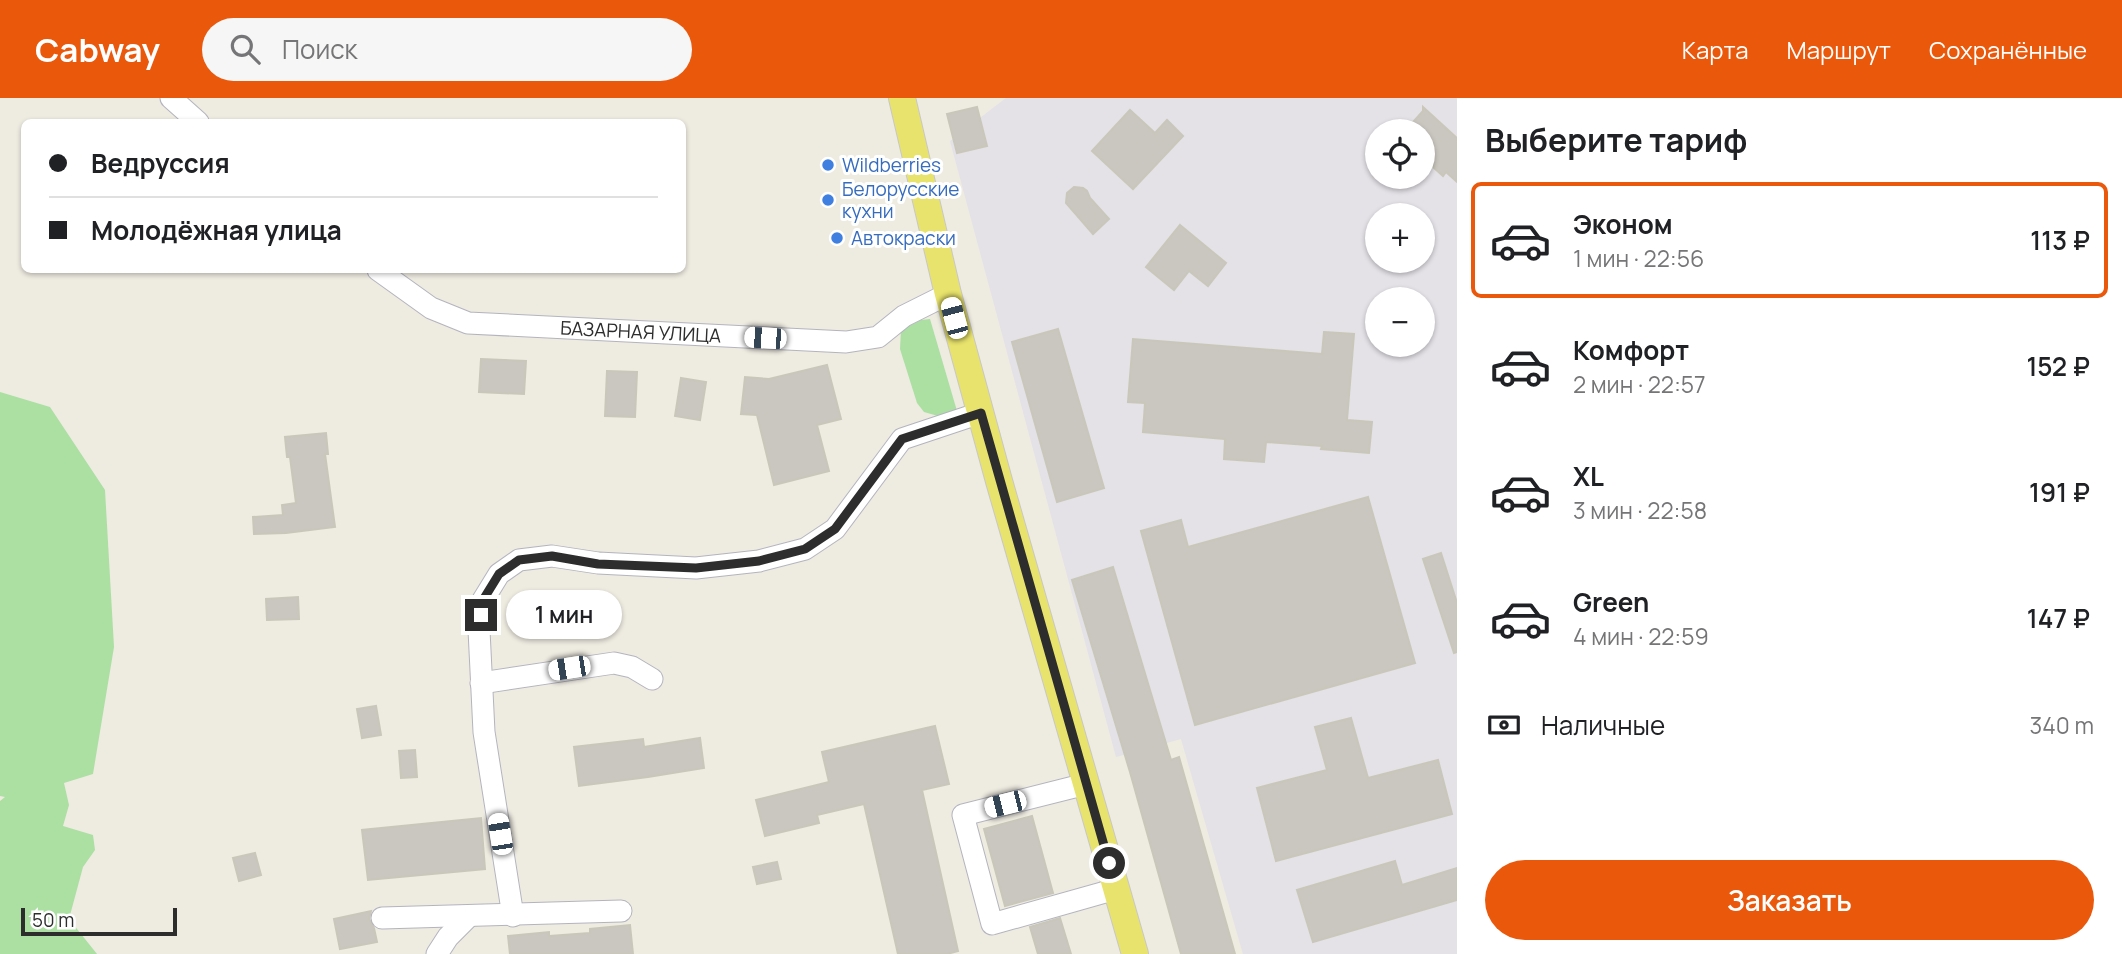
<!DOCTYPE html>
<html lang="ru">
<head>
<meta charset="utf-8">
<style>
  :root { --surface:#fff; --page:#f6f6f6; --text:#202124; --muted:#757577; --line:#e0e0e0; --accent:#ea580c }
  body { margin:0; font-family:Manrope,sans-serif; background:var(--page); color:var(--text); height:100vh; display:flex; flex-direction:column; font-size:26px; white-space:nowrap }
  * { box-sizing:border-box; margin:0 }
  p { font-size:23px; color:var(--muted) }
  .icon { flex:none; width:38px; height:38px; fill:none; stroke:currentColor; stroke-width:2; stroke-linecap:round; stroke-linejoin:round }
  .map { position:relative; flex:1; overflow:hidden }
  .sheet { display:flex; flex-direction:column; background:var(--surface); width:665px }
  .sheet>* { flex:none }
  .top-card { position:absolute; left:21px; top:21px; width:665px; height:154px; border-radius:10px; box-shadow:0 2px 5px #0004; display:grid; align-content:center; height:154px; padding:0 28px; background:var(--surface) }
  .controls { position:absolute; left:1365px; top:21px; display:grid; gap:14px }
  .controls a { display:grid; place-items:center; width:70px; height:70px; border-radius:50%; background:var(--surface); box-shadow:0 2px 5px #0004; font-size:35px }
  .scale { position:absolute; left:21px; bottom:18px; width:156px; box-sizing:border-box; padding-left:7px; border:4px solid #2d2d2d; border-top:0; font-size:19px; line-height:24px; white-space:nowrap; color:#2d2d2d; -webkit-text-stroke:5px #fff; paint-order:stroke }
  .end { position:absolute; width:32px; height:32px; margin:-16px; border:9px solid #2d2d2d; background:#fff; box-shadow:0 0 0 4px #fff }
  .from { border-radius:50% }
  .bubble { position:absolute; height:49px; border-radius:24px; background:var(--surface); box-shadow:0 2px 5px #0004; font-size:23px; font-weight:600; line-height:49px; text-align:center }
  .car { position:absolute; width:21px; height:42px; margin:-21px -10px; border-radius:9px; box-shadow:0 0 5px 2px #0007; background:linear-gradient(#fff 24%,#345 0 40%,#fff 0 76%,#345 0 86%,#fff 0) }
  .top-card b { display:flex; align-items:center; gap:24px; height:66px; font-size:26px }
  .top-card b+b { border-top:2px solid var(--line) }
  .top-card i { width:18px; height:18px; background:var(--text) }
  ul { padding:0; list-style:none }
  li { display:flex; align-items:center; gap:21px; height:116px; margin:0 14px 10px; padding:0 14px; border:4px solid transparent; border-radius:10px }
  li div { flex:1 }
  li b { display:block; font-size:26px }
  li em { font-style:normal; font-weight:600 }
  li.on { border-color:var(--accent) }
  li>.icon { width:63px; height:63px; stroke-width:1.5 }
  h2 { padding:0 28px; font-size:32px; line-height:84px }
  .pay { display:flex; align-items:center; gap:18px; height:77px; padding:0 28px; font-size:26px }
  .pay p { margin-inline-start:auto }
  .action { display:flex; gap:14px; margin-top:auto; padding:14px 28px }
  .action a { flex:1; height:80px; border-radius:42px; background:var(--accent); color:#fff; font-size:28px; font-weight:600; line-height:80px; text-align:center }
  header { display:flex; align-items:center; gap:42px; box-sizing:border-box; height:98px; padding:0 35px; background:var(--accent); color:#fff }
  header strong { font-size:33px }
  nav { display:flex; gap:38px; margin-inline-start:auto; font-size:24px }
  .search { width:490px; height:63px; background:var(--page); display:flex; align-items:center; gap:18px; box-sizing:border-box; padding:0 24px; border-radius:38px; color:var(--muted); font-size:26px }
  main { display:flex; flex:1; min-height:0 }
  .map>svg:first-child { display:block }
</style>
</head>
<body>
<header>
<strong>Cabway</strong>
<div class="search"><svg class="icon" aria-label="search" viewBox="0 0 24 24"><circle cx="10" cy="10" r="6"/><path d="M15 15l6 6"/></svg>Поиск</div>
<nav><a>Карта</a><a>Маршрут</a><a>Сохранённые</a></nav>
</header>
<main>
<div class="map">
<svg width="1457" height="856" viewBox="0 0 1457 856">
  <rect width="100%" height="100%" fill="#eeebe1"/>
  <path fill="#e4e1e7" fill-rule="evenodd" d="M1006,0h451v856h-214l-62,-215 -65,18 -166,-616zM1377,33h46v46h-46zM1377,117h46v46h-46zM1377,201h46v46h-46z"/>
  <g fill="#abe0a2">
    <polygon points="930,221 957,313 945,320 924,314 917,305 900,251 901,232 921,222"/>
    <polygon points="0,294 50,309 105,392 114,549 93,676 64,685 69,707 63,728 93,737 95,752 83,769 69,821 97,856 0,856 0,703 5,699 0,698"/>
  </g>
  <g fill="#cac7c0" stroke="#c9c7ba" stroke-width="2">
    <polygon points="977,9 987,48 957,55 947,16"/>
    <polygon points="1423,9 1457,40 1457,84 1446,74 1443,78 1423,60 1423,33 1405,33 1423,13"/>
    <polygon points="1130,12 1155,35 1167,22 1183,38 1133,91 1092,53"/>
    <polygon points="1074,89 1083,90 1087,93 1090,100 1109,121 1093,136 1066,105 1067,95"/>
    <polygon points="1180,127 1226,165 1208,188 1189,173 1174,192 1146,169"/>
    <polygon points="1058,231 1104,390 1057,404 1012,244"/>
    <polygon points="1324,234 1354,236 1347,322 1372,324 1369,355 1321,351 1322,348 1266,344 1264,364 1224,361 1225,341 1143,334 1145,305 1128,304 1133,241 1322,256"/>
    <polygon points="481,261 526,263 524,296 479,294"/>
    <polygon points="827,267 841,321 817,327 829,373 774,387 757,317 741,316 745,279 769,281"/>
    <polygon points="607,273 637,274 635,319 605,318"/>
    <polygon points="681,280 706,284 700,322 675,318"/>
    <polygon points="326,335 328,356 325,356 335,429 286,435 254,436 253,419 283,417 282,407 296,405 290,359 287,359 285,339"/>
    <polygon points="1368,399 1415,565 1195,627 1141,433 1181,422 1188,449"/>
    <polygon points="1441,455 1457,505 1457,554 1454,555 1423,461"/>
    <polygon points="1113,469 1171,662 1179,659 1235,856 1181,856 1130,674 1072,482"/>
    <polygon points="298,499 299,521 267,522 266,501"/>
    <polygon points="376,608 381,637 362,640 357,611"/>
    <polygon points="1351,620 1368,680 1438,662 1452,716 1276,763 1257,690 1327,672 1315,629"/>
    <polygon points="935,628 949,686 922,692 958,853 947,856 898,856 864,706 817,717 819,725 765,738 756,702 829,684 822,654"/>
    <polygon points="700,640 704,670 648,679 579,688 574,649 643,641 644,649"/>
    <polygon points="415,652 417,679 401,680 399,653"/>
    <polygon points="1032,718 1053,795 1005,808 984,731"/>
    <polygon points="481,720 485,771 368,782 362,732"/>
    <polygon points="255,755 261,777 239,783 233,760"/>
    <polygon points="1395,763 1402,787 1457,770 1457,802 1313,844 1297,792"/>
    <polygon points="777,764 781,781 757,786 753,769"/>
    <polygon points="371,813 369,821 374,830 377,844 340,851 334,821"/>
    <polygon points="1060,820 1071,856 1038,856 1030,829"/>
    <polygon points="630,827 633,856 510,856 508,838 549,834 549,838 590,835 590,831"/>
  </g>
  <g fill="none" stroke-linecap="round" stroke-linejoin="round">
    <defs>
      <g id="minor">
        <polyline points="171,0 198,24"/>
        <path id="s1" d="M378,172l53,38 37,15 378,19 32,-5 26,-21 44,-22"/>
        <polyline points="481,585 614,565 632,569 652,581"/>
        <polyline points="1086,686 963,717 992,826 1116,791"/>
        <polyline points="513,818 484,634 479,532 483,502 499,476 519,462 552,458 598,465 696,470 759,463 805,451 835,431 902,341 980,315"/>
        <polyline points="382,820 621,813"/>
        <polyline points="437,856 448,839 469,818"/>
      </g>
      <polyline id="major" points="902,0 948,196 999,383 1135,856"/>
    </defs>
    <use href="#minor" stroke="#b4b4bf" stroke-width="23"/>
    <use href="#major" stroke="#c8c8c8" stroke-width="28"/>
    <use href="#minor" stroke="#fff" stroke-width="21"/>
    <use href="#major" stroke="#e8e36c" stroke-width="26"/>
  </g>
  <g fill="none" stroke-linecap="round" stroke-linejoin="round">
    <polyline stroke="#2d2d2d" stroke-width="9" points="481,517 483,502 499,476 519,462 552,458 598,466 696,470 759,463 805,451 835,431 902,341 981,315 1109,765"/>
  </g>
  <g fill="#3f7fe0" stroke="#fff" stroke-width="2.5">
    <circle cx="828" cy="67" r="7"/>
    <circle cx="828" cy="102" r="7"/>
    <circle cx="837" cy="140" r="7"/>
  </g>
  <g text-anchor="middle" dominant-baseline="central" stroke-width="6" stroke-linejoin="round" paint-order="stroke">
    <g font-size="19" fill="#366cbe" stroke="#fff" text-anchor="start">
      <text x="842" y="67">Wildberries</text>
      <text x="842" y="91">Белорусские<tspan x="842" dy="22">кухни</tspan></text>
      <text x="851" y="140">Автокраски</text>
    </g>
    <g font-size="19" fill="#2d2d2d" stroke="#fff">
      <text stroke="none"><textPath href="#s1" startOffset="278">БАЗАРНАЯ УЛИЦА</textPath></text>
    </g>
  </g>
</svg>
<div class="controls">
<a><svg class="icon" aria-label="locate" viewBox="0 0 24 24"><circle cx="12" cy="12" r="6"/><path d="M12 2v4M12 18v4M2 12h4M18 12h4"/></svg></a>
<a>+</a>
<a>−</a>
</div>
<div class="scale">50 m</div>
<i class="end from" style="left:1109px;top:765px"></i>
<i class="end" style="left:481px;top:517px"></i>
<div class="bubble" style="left:506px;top:492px;width:116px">1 мин</div>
<i class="car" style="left:954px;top:220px;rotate:345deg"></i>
<i class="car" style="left:765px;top:240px;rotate:273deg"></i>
<i class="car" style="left:569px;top:570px;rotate:261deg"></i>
<i class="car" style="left:1005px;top:706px;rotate:256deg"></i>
<i class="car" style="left:500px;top:736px;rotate:351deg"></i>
<div class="top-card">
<b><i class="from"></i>Ведруссия</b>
<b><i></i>Молодёжная улица</b>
</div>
</div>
<section class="sheet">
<h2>Выберите тариф</h2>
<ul>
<li class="on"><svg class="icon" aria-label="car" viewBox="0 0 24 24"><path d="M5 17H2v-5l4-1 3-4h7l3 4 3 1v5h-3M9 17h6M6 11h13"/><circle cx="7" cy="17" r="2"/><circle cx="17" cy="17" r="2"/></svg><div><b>Эконом</b><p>1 мин · 22:56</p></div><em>113 ₽</em></li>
<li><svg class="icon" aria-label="car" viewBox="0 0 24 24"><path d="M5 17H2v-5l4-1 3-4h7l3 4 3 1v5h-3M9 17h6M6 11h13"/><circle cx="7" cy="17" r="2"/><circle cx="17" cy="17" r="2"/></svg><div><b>Комфорт</b><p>2 мин · 22:57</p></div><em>152 ₽</em></li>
<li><svg class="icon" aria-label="car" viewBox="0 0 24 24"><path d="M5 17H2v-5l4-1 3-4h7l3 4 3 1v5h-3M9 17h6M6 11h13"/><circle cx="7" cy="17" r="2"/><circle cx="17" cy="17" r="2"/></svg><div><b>XL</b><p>3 мин · 22:58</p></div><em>191 ₽</em></li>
<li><svg class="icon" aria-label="car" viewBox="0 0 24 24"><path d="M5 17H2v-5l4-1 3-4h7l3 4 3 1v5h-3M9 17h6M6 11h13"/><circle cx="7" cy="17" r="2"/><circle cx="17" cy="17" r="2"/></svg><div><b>Green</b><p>4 мин · 22:59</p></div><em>147 ₽</em></li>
</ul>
<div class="pay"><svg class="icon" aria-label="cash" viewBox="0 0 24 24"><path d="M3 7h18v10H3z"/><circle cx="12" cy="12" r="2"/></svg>Наличные<p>340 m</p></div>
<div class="action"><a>Заказать</a></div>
</section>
</main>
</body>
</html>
